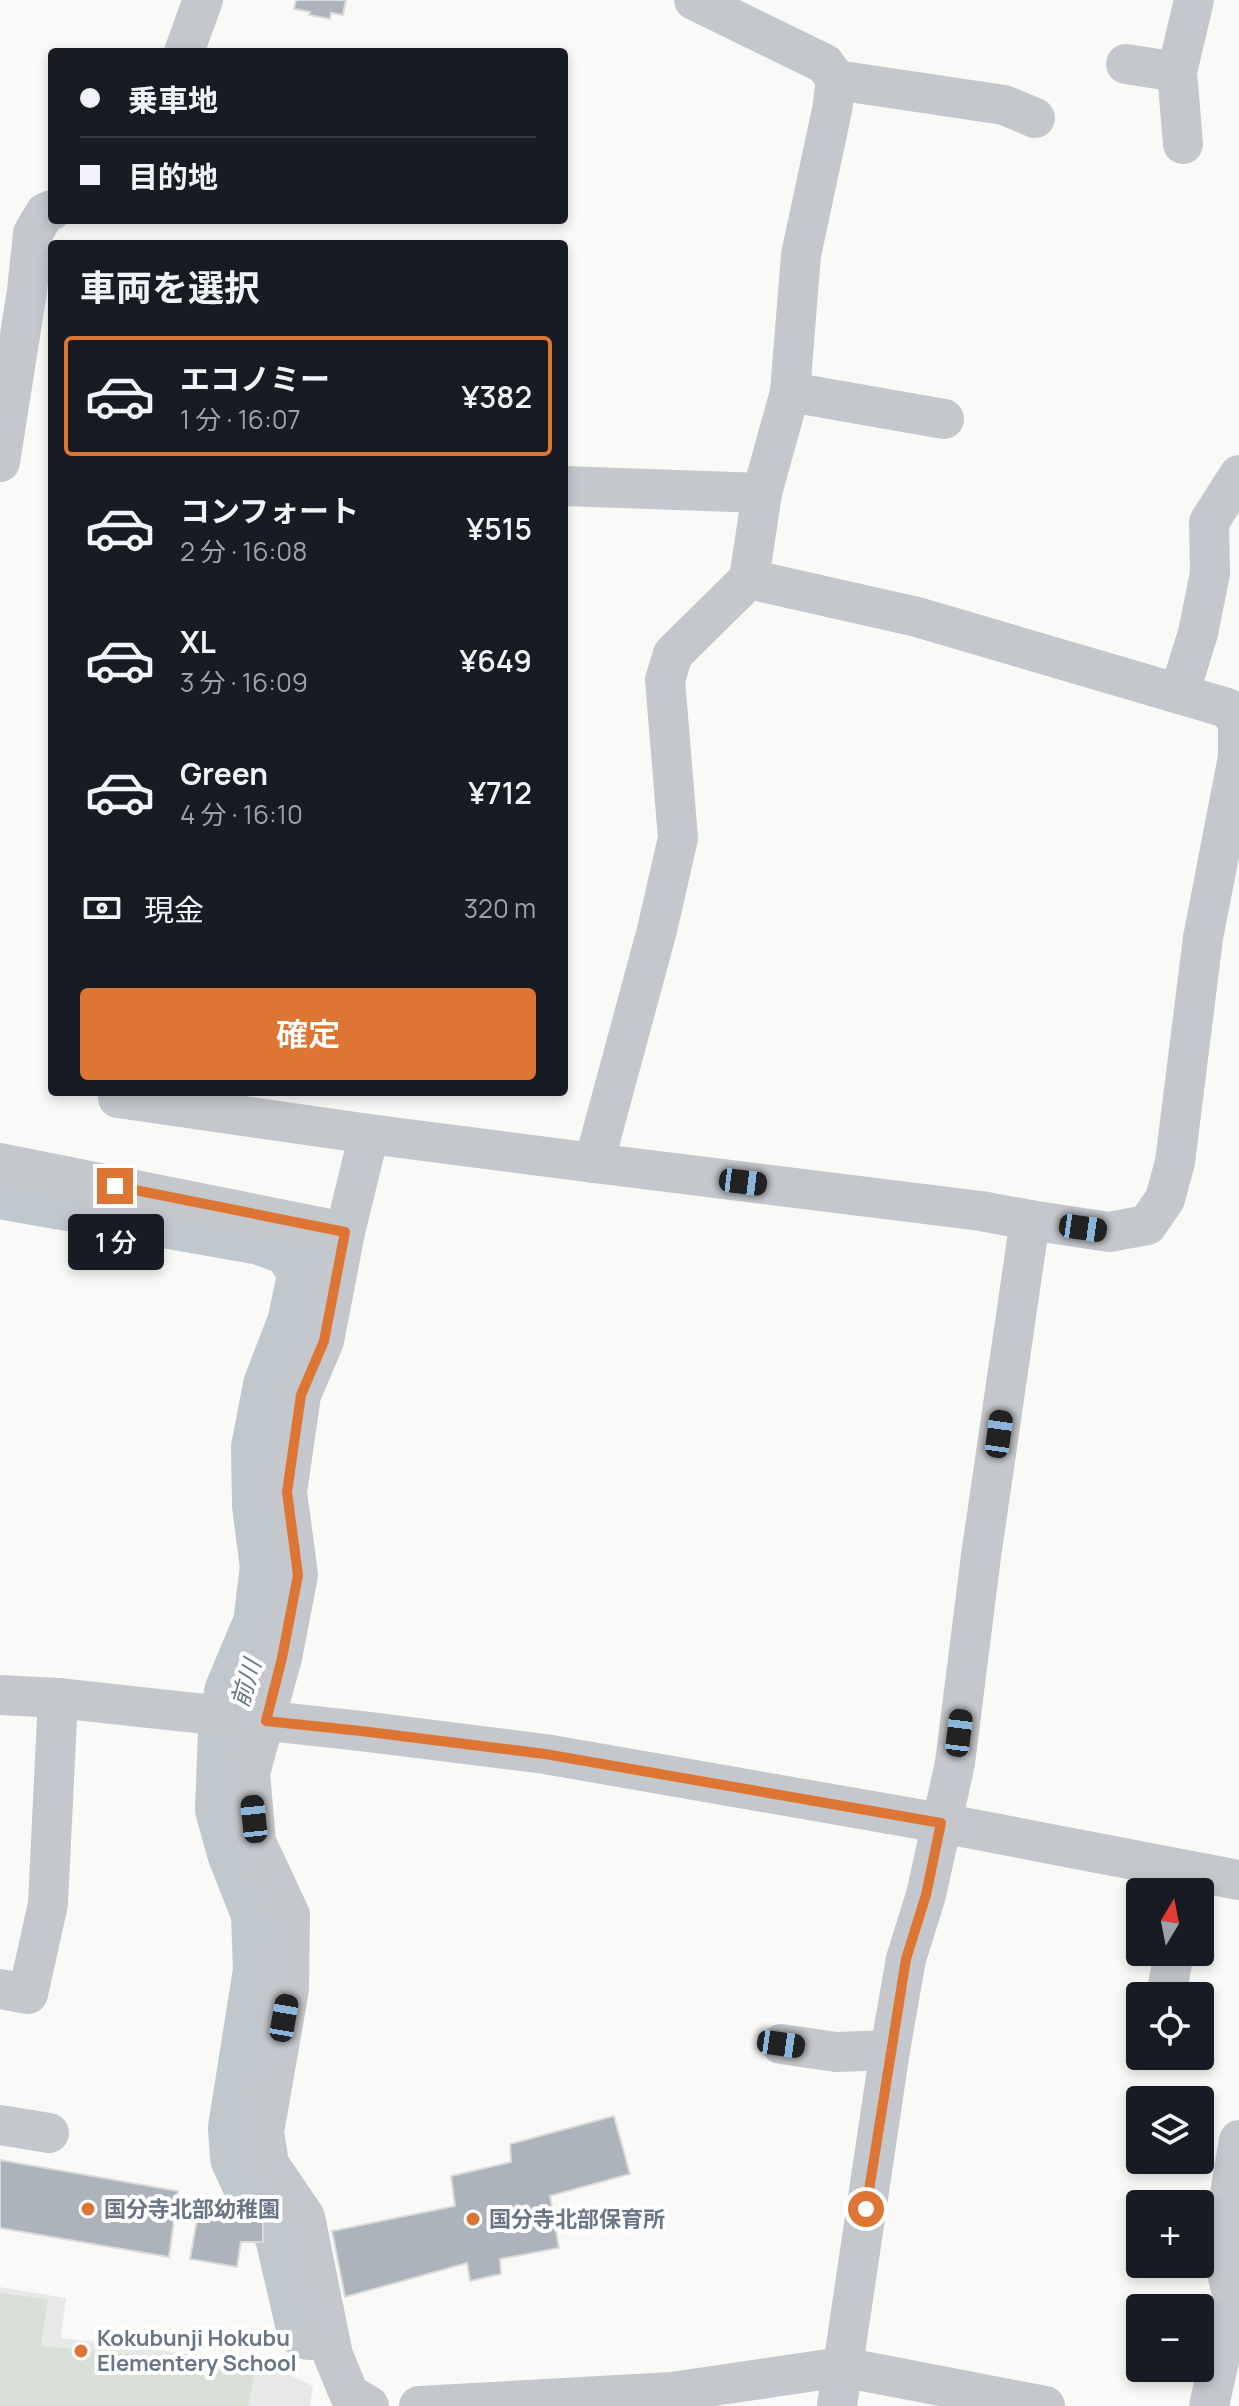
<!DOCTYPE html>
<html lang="ja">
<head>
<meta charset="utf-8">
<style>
  :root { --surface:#171b24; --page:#20242c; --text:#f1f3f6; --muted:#9ea1a6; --line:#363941; --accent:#dd7634 }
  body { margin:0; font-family:Manrope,"Noto Sans JP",sans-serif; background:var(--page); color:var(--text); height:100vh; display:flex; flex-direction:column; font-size:30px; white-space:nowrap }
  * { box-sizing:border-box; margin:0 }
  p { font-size:26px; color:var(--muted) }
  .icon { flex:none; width:44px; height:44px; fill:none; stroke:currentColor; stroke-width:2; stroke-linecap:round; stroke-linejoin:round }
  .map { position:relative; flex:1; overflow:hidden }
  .drawer { position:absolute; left:48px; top:240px; width:520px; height:856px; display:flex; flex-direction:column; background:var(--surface); border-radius:8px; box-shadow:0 4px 12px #0003 }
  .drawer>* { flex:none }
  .top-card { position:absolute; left:48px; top:48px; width:520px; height:176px; border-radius:8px; box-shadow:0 4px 12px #0003; display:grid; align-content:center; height:176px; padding:0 32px; background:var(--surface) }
  .needle { width:52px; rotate:10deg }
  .buttons { position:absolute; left:1126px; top:1878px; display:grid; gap:16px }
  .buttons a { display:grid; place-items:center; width:88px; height:88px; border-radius:8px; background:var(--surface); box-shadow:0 4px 12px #0003; font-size:40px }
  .end { position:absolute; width:36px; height:36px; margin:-18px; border:10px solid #dd7634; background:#fff; box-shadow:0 0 0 4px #fff }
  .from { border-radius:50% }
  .bubble { position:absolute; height:56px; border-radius:8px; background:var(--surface); box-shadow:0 4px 12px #0003; font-size:26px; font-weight:600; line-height:56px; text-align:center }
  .car { position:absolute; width:24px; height:48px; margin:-24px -12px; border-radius:10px; box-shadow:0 0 6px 2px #0007; background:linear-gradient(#222 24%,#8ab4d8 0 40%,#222 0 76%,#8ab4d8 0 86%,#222 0) }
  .top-card b { display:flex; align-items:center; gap:28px; height:76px; font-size:30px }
  .top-card b+b { border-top:2px solid var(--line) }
  .top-card i { width:20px; height:20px; background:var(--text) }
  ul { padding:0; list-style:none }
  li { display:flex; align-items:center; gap:24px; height:120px; margin:0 16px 12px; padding:0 16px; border:4px solid transparent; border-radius:8px }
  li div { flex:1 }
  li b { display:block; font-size:30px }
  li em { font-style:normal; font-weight:600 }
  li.on { border-color:var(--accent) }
  li>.icon { width:72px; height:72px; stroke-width:1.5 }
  h2 { padding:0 32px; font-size:36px; line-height:96px }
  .pay { display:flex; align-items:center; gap:20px; height:88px; padding:0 32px; font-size:30px }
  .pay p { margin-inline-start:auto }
  .primary-button { display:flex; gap:16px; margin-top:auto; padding:16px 32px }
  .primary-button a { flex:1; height:92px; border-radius:8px; background:var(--accent); color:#fff; font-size:32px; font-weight:600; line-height:92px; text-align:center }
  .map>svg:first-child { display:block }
</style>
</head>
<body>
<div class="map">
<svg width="1239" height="2406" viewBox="0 0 1239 2406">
  <rect width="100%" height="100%" fill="#f9faf8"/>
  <polygon fill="#e7e9e9" points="0,2287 66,2298 61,2338 265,2363 313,2386 310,2406 0,2406"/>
  <polygon fill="#d9dfd7" points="0,2293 48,2299 41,2346 256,2367 248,2406 0,2406"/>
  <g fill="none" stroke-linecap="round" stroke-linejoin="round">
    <polyline stroke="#c0c7cd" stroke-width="66" points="0,1186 261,1232 294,1244 311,1272 300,1324 276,1386 264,1448 265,1505 273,1567 266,1624 237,1693 231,1733 228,1809 240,1852 264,1913 266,1971 241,2128 243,2157 255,2183 287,2232 309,2327"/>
  </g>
  <g fill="#acb3ba" stroke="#dbdcda" stroke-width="2">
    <polygon points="296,0 346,0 343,15 331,13 330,19 309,15 310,12 294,9"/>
    <polygon points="614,2116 630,2174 550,2196 559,2248 500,2259 501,2274 470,2281 467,2263 345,2297 332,2231 455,2206 451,2176 511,2162 510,2144"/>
    <polygon points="0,2160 178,2191 169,2257 0,2228"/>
    <polygon points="199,2208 263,2219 263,2242 241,2242 237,2267 190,2259"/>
  </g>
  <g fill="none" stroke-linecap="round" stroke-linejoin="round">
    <g stroke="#c4c7cb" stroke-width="40">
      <polyline points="694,0 825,64 836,80 832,110 801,255 790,392 762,493 749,579 917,617 1227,708 1238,721 1238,757 1203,938 1175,1162 1165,1199 1147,1225 1109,1232 1030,1220 981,1556 955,1763 926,1895 906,1959 890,2050 837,2406"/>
      <polyline points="184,52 203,0"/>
      <polyline points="1126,64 1177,72"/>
      <polyline points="836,80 1004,105 1035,118"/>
      <polyline points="1183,144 1177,72 1194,0"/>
      <polyline points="790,392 944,419"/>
      <polyline points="0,462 27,291 33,233 45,213 52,210"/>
      <polyline points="564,486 762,493"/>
      <polyline points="749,579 673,654 665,680 678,838 657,930 594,1163 981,1211 1030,1220"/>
      <polyline points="1179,694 1198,633 1210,573 1209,522 1239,475"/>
      <polyline points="118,1098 369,1134"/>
      <polyline points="0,1163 345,1232"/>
      <polyline points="0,1695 58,1698 361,1731 545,1754 941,1823 1239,1880"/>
      <polyline points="0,1989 28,1994 48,1904 58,1698"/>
      <polyline points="1166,1996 1174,1952"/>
      <polyline points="781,2044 836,2052 890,2050"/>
      <polyline points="0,2125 49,2133"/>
      <polyline points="369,2406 349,2394 333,2355 305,2217 269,2164 264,2132 289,1989 290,1915 256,1842 250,1773 282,1658 298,1575 287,1492 301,1395 324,1341 345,1232 369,1134 594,1163"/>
      <polyline points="419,2406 672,2392 842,2367 1045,2406"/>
      <polyline points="1209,2406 1233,2298 1221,2248 1239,2140"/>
    </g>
  </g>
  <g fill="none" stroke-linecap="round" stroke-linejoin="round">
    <polyline stroke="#dd7634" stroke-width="10" points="115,1186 345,1232 324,1341 301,1395 287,1492 298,1575 282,1658 266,1721 361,1731 545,1754 941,1823 926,1895 906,1959 866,2209"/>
  </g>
  <g fill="#dd7634" stroke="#fff" stroke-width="3">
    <circle cx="88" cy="2209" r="8"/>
    <circle cx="473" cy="2219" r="8"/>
    <circle cx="81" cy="2351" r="8"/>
  </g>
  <g text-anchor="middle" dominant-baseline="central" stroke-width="8" stroke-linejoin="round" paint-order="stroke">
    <g font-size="22" font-weight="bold" fill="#6a7688" stroke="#fff" text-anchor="start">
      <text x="104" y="2209">国分寺北部幼稚園</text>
      <text x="489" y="2219">国分寺北部保育所</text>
      <text x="97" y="2338">Kokubunji Hokubu<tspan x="97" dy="25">Elementery School</tspan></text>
    </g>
    <g font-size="24" font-style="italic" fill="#667682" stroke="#fff">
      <text transform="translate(245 1683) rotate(-73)">前川</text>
    </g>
  </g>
</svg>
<div class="buttons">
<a><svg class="needle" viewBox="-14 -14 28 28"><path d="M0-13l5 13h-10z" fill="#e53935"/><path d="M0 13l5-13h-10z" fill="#9ea1a6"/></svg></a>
<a><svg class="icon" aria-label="locate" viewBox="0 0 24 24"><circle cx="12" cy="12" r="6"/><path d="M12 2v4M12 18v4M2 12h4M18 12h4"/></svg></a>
<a><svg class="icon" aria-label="layers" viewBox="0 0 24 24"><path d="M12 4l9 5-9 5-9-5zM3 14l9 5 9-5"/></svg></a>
<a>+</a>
<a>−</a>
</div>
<i class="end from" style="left:866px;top:2209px"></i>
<i class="end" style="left:115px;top:1186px"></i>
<div class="bubble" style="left:68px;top:1214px;width:96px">1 分</div>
<i class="car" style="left:743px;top:1182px;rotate:97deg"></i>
<i class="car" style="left:1083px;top:1228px;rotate:98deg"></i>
<i class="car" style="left:999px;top:1434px;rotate:8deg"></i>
<i class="car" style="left:959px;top:1733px;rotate:7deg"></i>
<i class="car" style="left:254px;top:1819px;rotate:354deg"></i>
<i class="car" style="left:284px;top:2018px;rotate:10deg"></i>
<i class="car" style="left:781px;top:2044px;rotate:98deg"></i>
<div class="top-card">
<b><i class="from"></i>乗車地</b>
<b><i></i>目的地</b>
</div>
<section class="drawer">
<h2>車両を選択</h2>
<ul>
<li class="on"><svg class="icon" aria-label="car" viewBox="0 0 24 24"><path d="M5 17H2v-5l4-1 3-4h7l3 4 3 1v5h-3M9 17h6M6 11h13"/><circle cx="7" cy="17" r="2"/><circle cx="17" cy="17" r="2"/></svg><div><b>エコノミー</b><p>1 分 · 16:07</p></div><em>¥382</em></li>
<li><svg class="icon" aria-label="car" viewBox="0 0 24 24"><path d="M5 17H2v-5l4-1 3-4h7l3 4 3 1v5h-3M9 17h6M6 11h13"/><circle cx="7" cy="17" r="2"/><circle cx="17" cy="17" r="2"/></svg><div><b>コンフォート</b><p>2 分 · 16:08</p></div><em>¥515</em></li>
<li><svg class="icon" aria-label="car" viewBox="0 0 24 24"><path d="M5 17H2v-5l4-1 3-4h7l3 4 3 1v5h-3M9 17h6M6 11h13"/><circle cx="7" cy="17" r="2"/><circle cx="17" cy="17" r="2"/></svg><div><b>XL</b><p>3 分 · 16:09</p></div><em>¥649</em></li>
<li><svg class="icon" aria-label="car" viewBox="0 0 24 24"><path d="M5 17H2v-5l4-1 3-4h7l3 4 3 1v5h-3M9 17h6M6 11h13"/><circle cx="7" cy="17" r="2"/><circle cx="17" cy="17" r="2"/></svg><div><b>Green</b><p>4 分 · 16:10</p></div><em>¥712</em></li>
</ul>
<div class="pay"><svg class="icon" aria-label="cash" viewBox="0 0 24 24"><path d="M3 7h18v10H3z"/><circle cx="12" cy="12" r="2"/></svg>現金<p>320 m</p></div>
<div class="primary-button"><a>確定</a></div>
</section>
</div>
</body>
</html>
